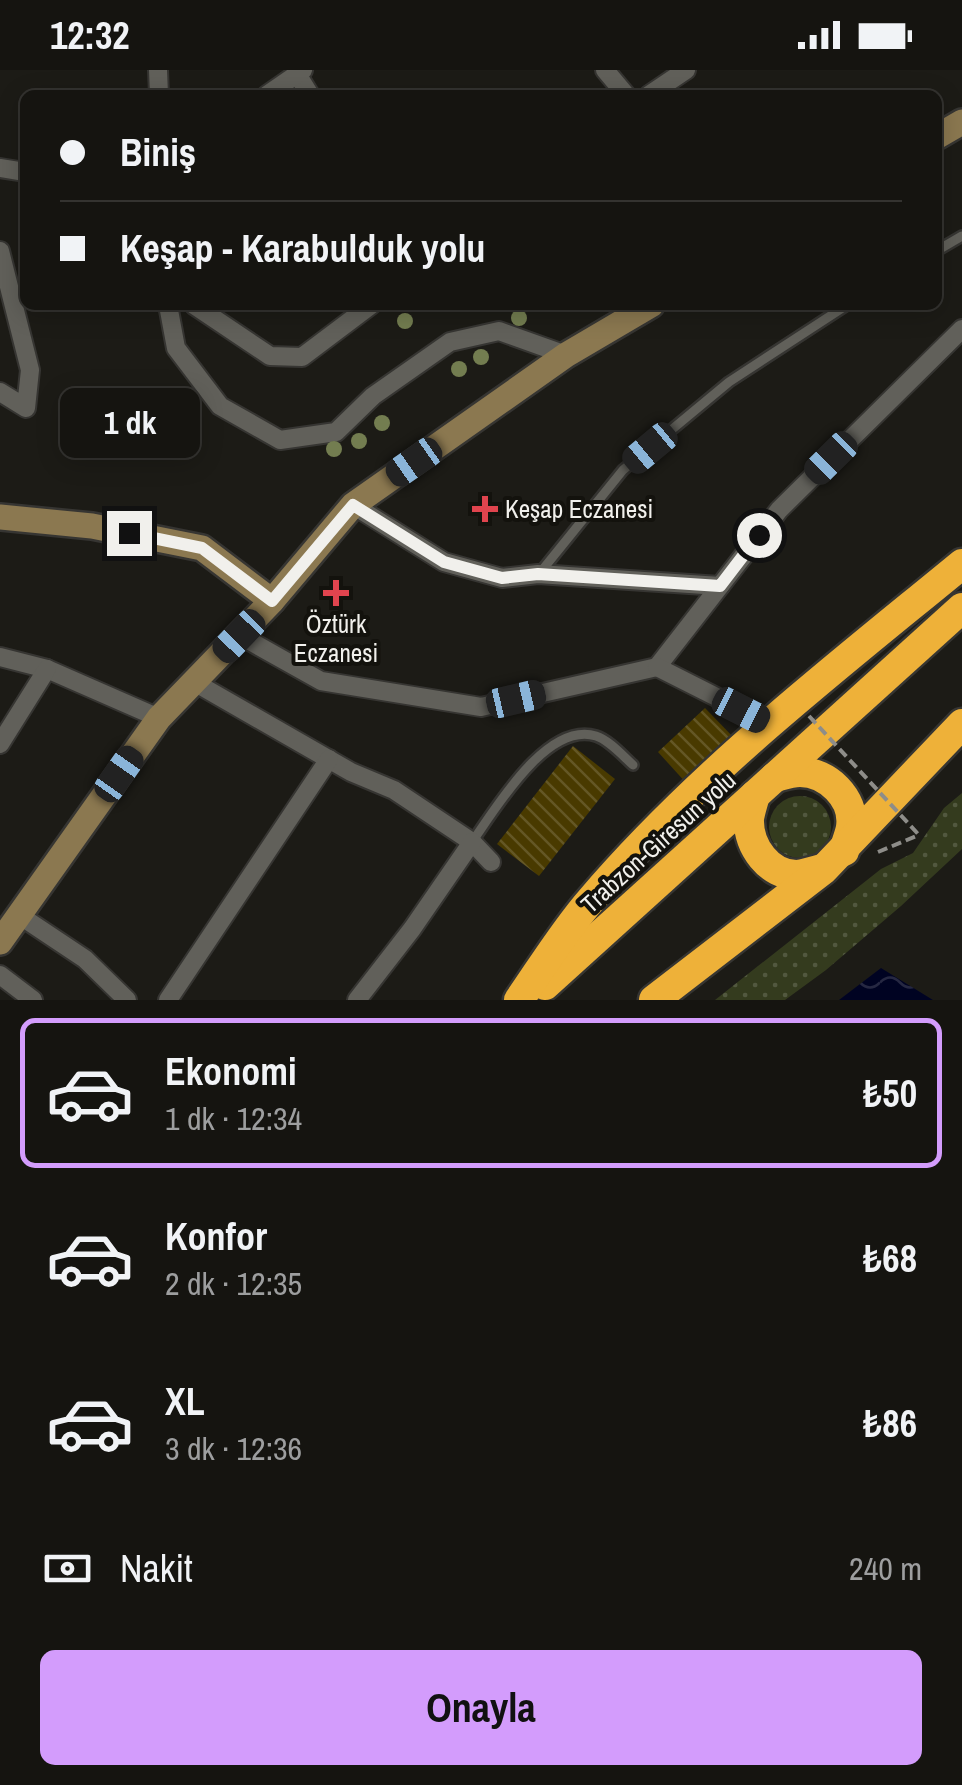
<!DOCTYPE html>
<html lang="tr">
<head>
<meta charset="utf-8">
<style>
  :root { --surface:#151410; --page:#1e1d19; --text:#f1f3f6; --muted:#9d9e9f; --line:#343330; --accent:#d39cfc }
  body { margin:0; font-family:"Archivo Narrow",sans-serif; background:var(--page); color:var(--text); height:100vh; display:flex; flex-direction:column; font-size:38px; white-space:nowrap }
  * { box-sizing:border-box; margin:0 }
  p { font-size:32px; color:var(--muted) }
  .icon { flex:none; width:55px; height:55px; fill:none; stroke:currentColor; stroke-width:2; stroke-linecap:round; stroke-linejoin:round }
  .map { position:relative; height:930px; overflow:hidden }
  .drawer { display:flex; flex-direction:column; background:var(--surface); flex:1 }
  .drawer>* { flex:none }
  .guide { position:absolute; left:20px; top:20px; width:922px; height:220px; border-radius:15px; box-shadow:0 5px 25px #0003,0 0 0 2px var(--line); display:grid; align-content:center; height:220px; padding:0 40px; background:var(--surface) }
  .end { position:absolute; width:45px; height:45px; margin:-22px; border:12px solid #f1f0ec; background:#111; box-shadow:0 0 0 5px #111 }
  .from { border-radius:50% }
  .bubble { position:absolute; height:70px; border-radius:15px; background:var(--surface); box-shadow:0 5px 25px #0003,0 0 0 2px var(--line); font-size:32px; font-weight:800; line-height:70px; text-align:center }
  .car { position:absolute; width:30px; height:60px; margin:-30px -15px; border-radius:12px; box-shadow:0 0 8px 2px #0007; background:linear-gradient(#222 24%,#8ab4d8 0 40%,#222 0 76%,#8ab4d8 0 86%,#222 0) }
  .guide b { display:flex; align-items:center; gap:35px; height:95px; font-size:38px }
  .guide b+b { border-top:2px solid var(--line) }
  .guide i { width:25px; height:25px; background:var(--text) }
  ul { padding:18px 0 0; list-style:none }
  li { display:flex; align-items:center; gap:30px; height:150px; margin:0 20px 15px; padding:0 20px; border:5px solid transparent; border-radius:15px }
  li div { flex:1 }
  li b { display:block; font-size:38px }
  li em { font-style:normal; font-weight:800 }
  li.on { border-color:var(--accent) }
  li>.icon { width:90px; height:90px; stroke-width:1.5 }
  .pay { display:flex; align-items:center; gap:25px; height:110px; padding:0 40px; font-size:38px }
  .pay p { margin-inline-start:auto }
  .cta { display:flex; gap:20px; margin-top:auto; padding:20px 40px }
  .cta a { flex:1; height:115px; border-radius:15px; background:var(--accent); color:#111; font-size:40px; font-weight:800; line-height:115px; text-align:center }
  .status { display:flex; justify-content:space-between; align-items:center; height:70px; padding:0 50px; background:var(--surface); direction:ltr }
  .status svg { height:28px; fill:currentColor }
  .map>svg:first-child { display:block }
</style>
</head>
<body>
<div class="status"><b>12:32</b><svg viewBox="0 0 49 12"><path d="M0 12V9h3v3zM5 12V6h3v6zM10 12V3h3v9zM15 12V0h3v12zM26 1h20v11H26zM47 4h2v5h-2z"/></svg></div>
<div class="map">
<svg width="962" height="930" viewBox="0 0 962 930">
  <defs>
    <pattern id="grass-dots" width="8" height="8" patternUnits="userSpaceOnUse" patternTransform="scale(2.5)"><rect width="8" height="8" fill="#343b1e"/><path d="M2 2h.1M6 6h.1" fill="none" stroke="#52583f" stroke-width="1.8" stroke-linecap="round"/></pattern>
    <pattern id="water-waves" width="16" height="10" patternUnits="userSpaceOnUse" patternTransform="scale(2.5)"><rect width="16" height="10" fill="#000322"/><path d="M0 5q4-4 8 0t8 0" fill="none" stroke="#262842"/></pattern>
    <pattern id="building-back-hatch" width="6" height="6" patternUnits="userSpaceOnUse" patternTransform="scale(2.5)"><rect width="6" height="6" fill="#493a00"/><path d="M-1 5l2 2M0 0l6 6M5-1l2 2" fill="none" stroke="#645725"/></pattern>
  </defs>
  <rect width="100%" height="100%" fill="#1c1b16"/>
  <g fill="url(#grass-dots)">
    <polygon points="962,723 962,779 901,836 826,900 785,930 715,930 881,799 913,783 944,738"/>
    <circle cx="800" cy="757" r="31"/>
  </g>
  <polygon fill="url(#water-waves)" points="881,898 933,930 839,930"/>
  <g fill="url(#building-back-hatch)">
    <polygon points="705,638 736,670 688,715 658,682"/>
    <polygon points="573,676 615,709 539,806 497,774"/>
  </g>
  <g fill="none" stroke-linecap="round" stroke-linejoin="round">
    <defs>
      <g id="lane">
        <polyline points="938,180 962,166"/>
        <polyline points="539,504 623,400 729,312 847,235"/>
        <path d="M472,772c24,-34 75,-121 124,-106 13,4 27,20 37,29"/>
      </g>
      <g id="street">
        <polyline points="158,0 159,25"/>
        <polyline points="605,0 626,25"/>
        <polyline points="297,4 310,25"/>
        <polyline points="267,25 303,0"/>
        <polyline points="649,25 686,0"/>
        <polyline points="0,98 25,102"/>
        <polyline points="0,181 30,300 26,338 0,322"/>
        <polyline points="168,235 176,278 220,336 280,370 336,362 373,326 450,272 499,261 566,285"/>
        <polyline points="194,235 270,286 302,287 371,235"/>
        <polyline points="353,435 444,492 502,508 538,504 720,516"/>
        <polyline points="239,565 321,611 481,637 657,597 779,440 962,259"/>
        <polyline points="0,587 47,599 159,648"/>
        <polyline points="657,597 770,654"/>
        <polyline points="194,612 351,702 394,720 472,772 491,792"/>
        <polyline points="0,674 47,599"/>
        <polyline points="19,845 85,889 127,930"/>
        <polyline points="0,905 33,930"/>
        <polyline points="168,930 329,689"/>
        <polyline points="357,930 412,859 472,772"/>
      </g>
      <g id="secondary">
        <polyline points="938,66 962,52"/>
        <polyline points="0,447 92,456 202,478 272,531"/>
        <polyline points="0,872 159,648 272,531 353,435 566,285 651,235"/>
      </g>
      <g id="highway">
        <path d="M775,707c8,-2 16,-5 25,-5 27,0 55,26 51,55 -1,7 -5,16 -7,24"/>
        <path d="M755,725c-2,8 -5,16 -6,24 -1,27 20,57 49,56 8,-1 17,-4 24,-6"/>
        <polyline points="545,915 962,538"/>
        <path d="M519,930c23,-33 45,-69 71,-99 108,-127 243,-231 372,-337"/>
        <polyline points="654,930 824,799 962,654"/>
      </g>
    </defs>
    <use href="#lane" stroke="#363532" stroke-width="14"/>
    <use href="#street" stroke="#363532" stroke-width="22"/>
    <use href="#secondary" stroke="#363532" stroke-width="30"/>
    <use href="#highway" stroke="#363532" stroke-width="35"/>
    <polyline stroke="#8e8d89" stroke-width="4" stroke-dasharray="10 5" stroke-linecap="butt" points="878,782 919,765"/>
    <use href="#lane" stroke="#61605a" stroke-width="9"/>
    <use href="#street" stroke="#61605a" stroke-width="18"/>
    <use href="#secondary" stroke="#8b7850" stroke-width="25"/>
    <use href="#highway" stroke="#eeb139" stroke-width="30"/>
    <polyline stroke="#8e8d89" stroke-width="4" stroke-dasharray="10 5" stroke-linecap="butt" points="809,646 919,765"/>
  </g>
  <g fill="#737d50">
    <circle cx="519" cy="248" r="8"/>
    <circle cx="405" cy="251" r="8"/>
    <circle cx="481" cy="287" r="8"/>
    <circle cx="459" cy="299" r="8"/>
    <circle cx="382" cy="353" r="8"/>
    <circle cx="359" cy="371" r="8"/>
    <circle cx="334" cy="379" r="8"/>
  </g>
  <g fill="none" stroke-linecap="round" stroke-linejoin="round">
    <polyline stroke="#f1f0ec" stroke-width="12" points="129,463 202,478 272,531 353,435 444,492 502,508 538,504 720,516 759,465"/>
  </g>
  <g fill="#e0444e" stroke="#13120d" stroke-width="4">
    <path d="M480 424h10v10h10v10h-10v10h-10v-10h-10v-10h10z"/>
    <path d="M331 508h10v10h10v10h-10v10h-10v-10h-10v-10h10z"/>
  </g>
  <g text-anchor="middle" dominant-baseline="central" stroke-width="8" stroke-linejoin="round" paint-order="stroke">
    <g font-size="25" fill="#f1f0ec" stroke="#13120d" text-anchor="start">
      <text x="505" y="439">Keşap Eczanesi</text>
      <text x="336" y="554" text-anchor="middle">Öztürk<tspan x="336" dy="29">Eczanesi</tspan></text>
    </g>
    <g font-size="25" fill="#f1f0ec" stroke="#13120d">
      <text transform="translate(658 772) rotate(-42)">Trabzon-Giresun yolu</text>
    </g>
  </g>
</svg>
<i class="end from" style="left:759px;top:465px"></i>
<i class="end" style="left:129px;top:463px"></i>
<div class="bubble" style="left:60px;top:318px;width:140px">1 dk</div>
<i class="car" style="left:650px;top:378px;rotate:230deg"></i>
<i class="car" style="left:831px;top:388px;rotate:225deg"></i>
<i class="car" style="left:414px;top:392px;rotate:235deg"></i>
<i class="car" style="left:239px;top:566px;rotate:224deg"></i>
<i class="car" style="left:516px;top:629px;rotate:77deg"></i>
<i class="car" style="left:741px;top:640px;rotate:117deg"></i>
<i class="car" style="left:119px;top:704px;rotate:35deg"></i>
<div class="guide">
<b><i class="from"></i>Biniş</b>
<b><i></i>Keşap - Karabulduk yolu</b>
</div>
</div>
<section class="drawer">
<ul>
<li class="on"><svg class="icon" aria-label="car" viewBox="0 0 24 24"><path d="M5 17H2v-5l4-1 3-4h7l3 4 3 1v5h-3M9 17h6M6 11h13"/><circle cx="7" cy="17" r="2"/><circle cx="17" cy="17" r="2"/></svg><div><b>Ekonomi</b><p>1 dk · 12:34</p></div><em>₺50</em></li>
<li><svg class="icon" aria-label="car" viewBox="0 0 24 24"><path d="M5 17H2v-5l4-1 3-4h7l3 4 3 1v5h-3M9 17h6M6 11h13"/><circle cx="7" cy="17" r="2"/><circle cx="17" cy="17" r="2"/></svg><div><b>Konfor</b><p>2 dk · 12:35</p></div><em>₺68</em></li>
<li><svg class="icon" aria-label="car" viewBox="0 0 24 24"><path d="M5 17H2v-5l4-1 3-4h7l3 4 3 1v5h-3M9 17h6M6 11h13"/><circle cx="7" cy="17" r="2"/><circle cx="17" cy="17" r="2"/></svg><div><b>XL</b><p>3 dk · 12:36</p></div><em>₺86</em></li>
</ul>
<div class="pay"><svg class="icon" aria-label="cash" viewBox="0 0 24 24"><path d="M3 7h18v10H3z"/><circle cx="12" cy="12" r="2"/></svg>Nakit<p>240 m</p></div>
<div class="cta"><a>Onayla</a></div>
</section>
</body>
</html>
